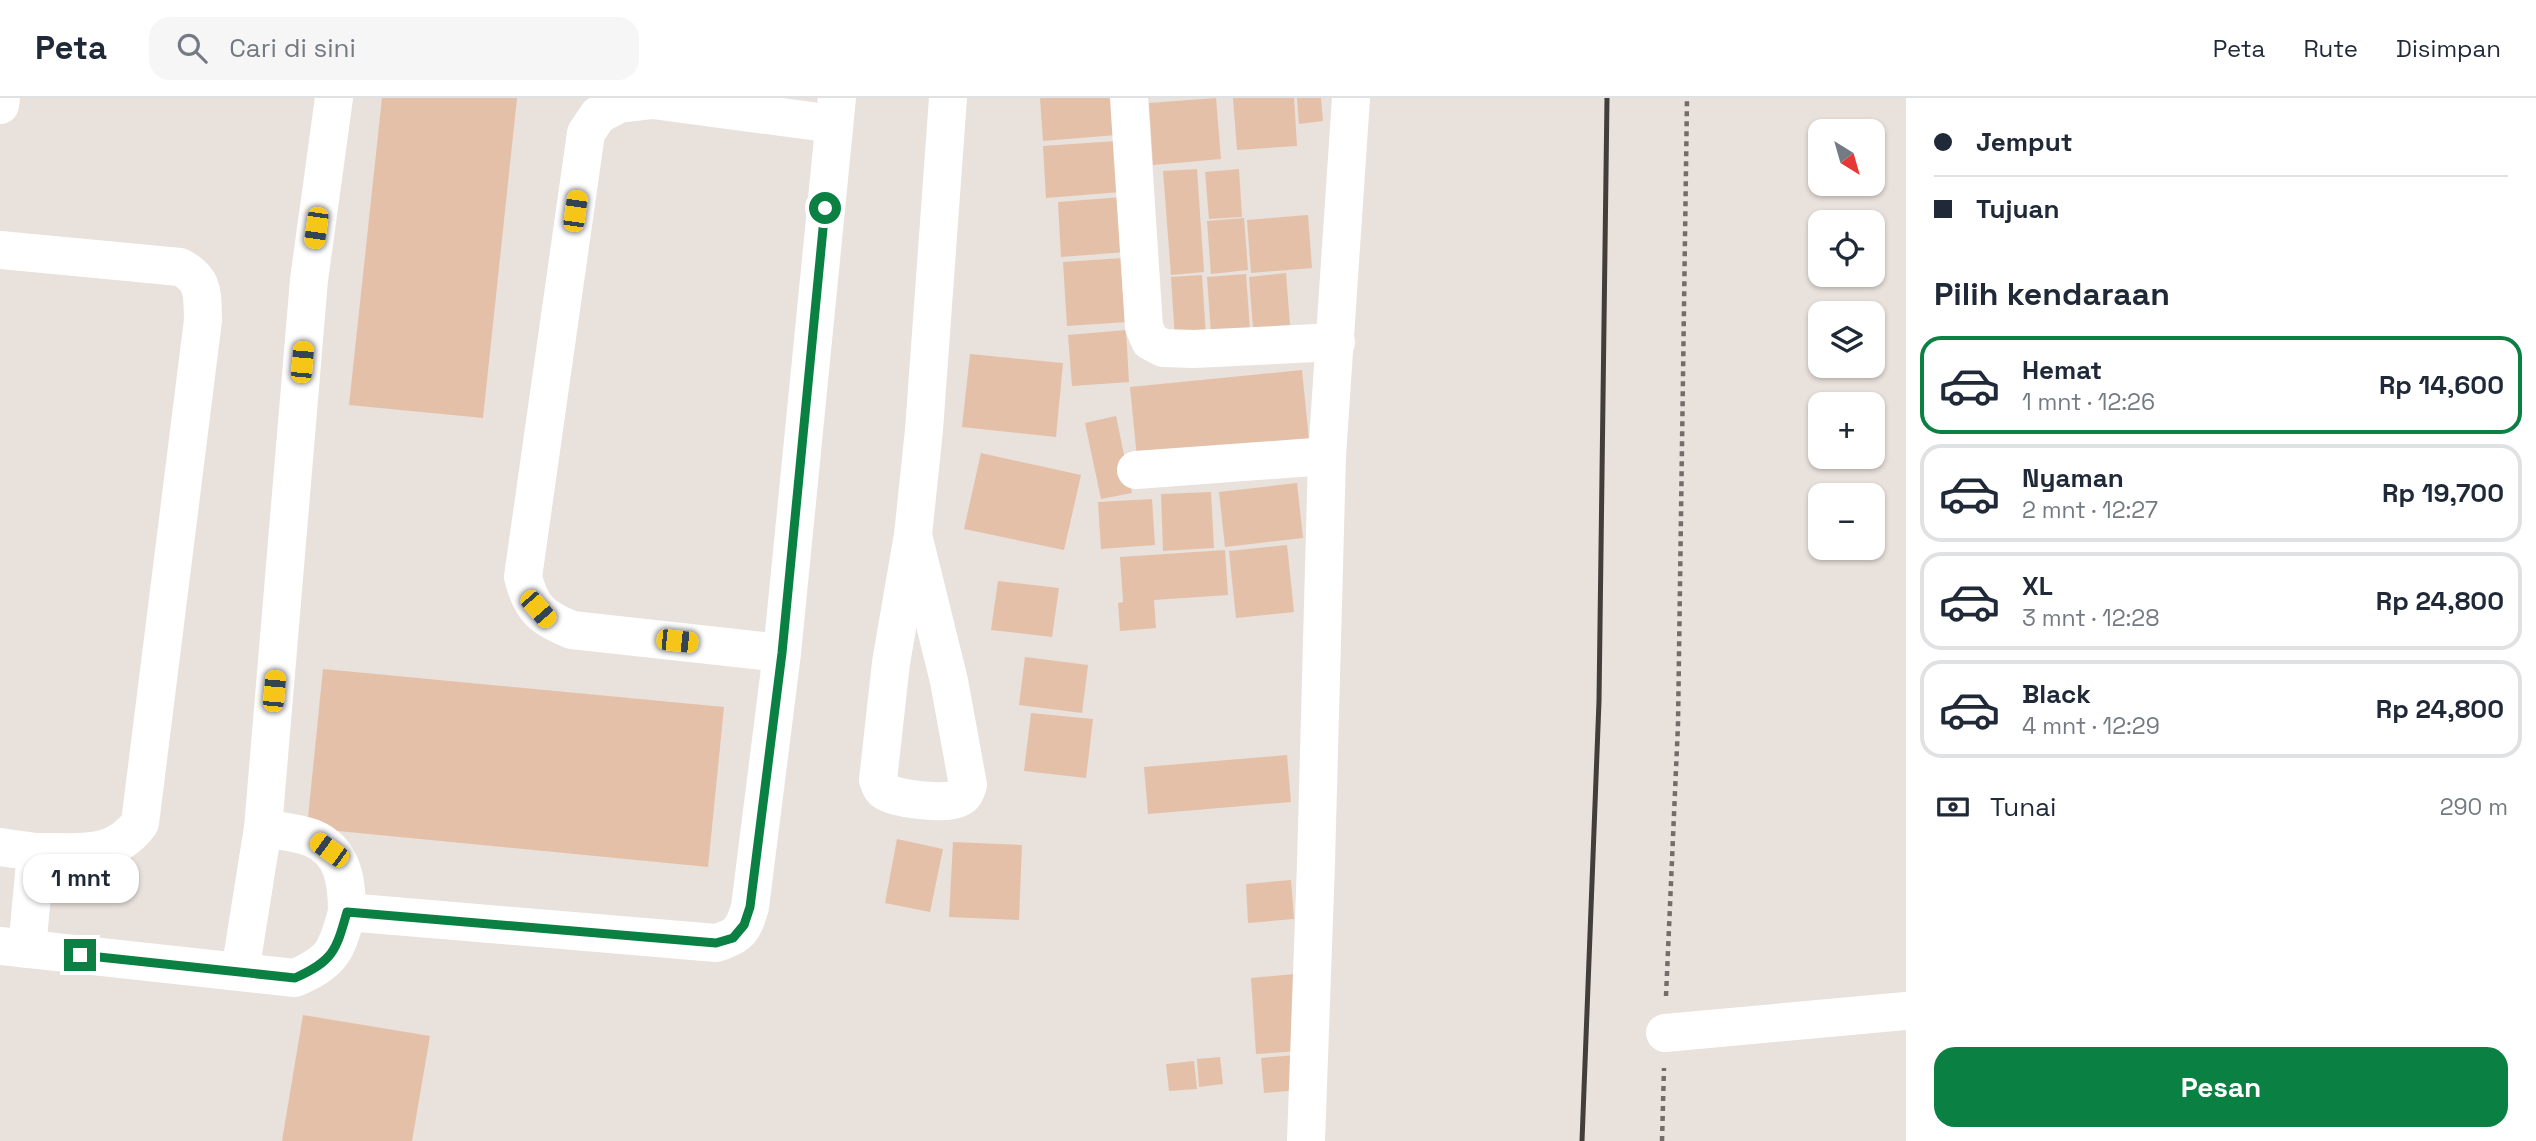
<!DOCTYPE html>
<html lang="id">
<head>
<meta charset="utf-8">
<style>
  :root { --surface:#fff; --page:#f6f6f7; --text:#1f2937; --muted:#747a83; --line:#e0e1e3; --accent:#0b8043 }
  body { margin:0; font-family:"Space Grotesk",sans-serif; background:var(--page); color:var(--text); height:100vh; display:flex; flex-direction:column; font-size:26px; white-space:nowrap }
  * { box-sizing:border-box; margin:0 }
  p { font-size:23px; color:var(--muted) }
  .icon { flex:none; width:38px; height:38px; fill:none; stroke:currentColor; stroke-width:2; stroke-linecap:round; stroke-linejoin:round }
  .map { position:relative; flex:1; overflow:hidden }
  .panel { display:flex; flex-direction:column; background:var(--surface); width:630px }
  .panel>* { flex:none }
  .top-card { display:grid; align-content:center; height:154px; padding:0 28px; background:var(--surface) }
  .needle { width:46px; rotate:143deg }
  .controls { position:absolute; left:1808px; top:21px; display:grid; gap:14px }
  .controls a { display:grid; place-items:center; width:77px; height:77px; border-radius:14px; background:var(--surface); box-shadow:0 2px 5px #0004; font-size:35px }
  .end { position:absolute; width:32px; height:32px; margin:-16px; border:9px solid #0b8043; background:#fff; box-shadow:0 0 0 4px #fff }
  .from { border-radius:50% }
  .bubble { position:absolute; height:49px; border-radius:21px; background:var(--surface); box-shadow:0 2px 5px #0004; font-size:23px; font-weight:700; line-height:49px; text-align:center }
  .car { position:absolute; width:21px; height:42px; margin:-21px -10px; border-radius:9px; box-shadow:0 0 5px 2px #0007; background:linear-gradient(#f5c518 24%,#345 0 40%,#f5c518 0 76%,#345 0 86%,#f5c518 0) }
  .top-card b { display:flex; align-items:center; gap:24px; height:66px; font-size:26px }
  .top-card b+b { border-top:2px solid var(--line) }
  .top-card i { width:18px; height:18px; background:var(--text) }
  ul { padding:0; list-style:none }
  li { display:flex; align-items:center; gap:21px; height:98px; margin:0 14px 10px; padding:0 14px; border:4px solid var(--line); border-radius:21px }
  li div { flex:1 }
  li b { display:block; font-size:26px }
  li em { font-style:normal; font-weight:700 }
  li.current { border-color:var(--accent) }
  li>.icon { width:63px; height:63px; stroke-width:1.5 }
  h2 { padding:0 28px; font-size:32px; line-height:84px }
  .pay { display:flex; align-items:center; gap:18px; height:77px; padding:0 28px; font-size:26px }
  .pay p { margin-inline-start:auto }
  .action { display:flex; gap:14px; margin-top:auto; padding:14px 28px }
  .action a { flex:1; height:80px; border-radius:21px; background:var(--accent); color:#fff; font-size:28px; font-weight:700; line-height:80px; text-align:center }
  header { display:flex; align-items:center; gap:42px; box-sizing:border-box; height:98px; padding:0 35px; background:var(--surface); border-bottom:2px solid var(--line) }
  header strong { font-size:33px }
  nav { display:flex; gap:38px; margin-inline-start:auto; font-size:24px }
  .search { width:490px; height:63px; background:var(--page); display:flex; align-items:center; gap:18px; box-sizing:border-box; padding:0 24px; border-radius:21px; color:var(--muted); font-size:26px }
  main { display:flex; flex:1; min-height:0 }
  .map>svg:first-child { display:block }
</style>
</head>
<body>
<header>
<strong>Peta</strong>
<div class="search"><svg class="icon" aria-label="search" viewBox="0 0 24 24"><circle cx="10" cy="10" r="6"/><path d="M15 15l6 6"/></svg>Cari di sini</div>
<nav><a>Peta</a><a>Rute</a><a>Disimpan</a></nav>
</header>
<main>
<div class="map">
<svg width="1906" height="1043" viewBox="0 0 1906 1043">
  <rect width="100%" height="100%" fill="#e9e1dc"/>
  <g fill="#e5c0a8">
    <polygon points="382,0 517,0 483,320 349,307"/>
    <polygon points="1040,0 1127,0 1129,36 1043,43"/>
    <polygon points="1216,0 1221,61 1153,67 1149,5"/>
    <polygon points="1233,0 1294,0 1297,48 1237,52"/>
    <polygon points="1297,0 1321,0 1323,23 1299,26"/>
    <polygon points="1117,43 1121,94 1046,100 1043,48"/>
    <polygon points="1197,71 1204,174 1171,177 1163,73"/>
    <polygon points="1239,71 1242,119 1209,121 1205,74"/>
    <polygon points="1122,99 1126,154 1061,159 1058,104"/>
    <polygon points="1308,117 1312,170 1251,175 1247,122"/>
    <polygon points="1244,120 1248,172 1211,176 1207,123"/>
    <polygon points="1123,160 1127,224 1067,228 1063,164"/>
    <polygon points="1286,175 1290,227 1253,230 1249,179"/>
    <polygon points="1246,176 1250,232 1211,235 1207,179"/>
    <polygon points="1202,177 1206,239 1175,242 1171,179"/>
    <polygon points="1126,232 1129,284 1072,288 1068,237"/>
    <polygon points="970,256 1063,265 1056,339 962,329"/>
    <polygon points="1302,272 1309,342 1137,360 1130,289"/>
    <polygon points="1116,318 1132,395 1101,401 1085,325"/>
    <polygon points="981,355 1081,377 1064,452 964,431"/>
    <polygon points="1297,385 1303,440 1225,449 1219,394"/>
    <polygon points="1211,394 1214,450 1163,453 1161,396"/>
    <polygon points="1152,401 1155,447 1101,451 1098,404"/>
    <polygon points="1287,447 1294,514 1236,520 1229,453"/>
    <polygon points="1225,452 1228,497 1154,502 1156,530 1120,533 1118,505 1123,504 1120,459"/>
    <polygon points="998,483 1059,490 1052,539 991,532"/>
    <polygon points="1025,559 1088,567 1082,615 1019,607"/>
    <polygon points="323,571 724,609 708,769 307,730"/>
    <polygon points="1031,615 1093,621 1086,680 1024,673"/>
    <polygon points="1287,657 1291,704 1148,716 1144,669"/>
    <polygon points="897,741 943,751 930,814 885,805"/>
    <polygon points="953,744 1022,747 1019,822 949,819"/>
    <polygon points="1291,782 1294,821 1248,825 1246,786"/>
    <polygon points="1294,876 1300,953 1256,956 1251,880"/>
    <polygon points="303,917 430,938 412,1043 282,1043"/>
    <polygon points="1295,957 1298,992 1264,995 1261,960"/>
    <polygon points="1220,959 1223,986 1199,989 1197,961"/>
    <polygon points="1194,963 1197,991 1169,993 1166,966"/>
  </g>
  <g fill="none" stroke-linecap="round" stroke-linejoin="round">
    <g stroke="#726d6a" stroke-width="4.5" stroke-dasharray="5 5" stroke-linecap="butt">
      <polyline points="1666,898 1678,626 1687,0"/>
      <polyline points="1662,1043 1664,970"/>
    </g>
    <g stroke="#fff" stroke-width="38">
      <polyline points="1129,0 1144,229 1150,243 1163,250 1194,251 1336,244"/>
      <polyline points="0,7 1,0"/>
      <path d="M0,152l180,17c25,13 22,27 23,53l-63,503c-27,37 -63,28 -104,29"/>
      <polyline points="1136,372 1327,358"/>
      <path d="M913,437l36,146 19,104c-2,6 -3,10 -9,13 -12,7 -59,1 -71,-5 -6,-2 -8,-7 -10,-13l13,-117 22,-128 11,-105 24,-332"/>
      <path d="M782,555l-210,-23c-30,-12 -41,-21 -49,-53l63,-444 12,-18 21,-11 34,-4 181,24"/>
      <path d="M263,730c15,3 34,4 49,10 32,13 35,45 35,74l369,31c24,-7 27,-13 34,-36l32,-254 55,-555"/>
      <polyline points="0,749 36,754 27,851"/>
      <path d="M0,848l295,32c38,-17 41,-26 52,-66"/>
      <polyline points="240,874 263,730 309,182 334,0"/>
      <polyline points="1665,935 1906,913"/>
      <polyline points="1306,1043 1316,765 1327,358 1351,0"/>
    </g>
    <polyline stroke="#423e3c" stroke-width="5" points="1582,1043 1599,603 1607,0"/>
  </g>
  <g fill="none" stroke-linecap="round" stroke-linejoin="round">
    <path stroke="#0b8043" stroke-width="9" d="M80,857l215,23c38,-17 41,-27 52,-66l369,31 17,-5 11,-13 6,-18 32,-254 43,-445"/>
  </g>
</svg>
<div class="controls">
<a><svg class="needle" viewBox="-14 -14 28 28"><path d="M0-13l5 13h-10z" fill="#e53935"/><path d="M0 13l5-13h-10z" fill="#747a83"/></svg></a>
<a><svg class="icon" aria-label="locate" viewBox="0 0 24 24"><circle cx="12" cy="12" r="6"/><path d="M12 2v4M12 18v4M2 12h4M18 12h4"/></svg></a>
<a><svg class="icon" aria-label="layers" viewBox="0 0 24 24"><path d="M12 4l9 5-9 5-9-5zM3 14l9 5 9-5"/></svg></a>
<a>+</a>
<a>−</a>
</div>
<i class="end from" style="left:825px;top:110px"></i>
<i class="end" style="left:80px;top:857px"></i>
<div class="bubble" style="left:23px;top:756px;width:116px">1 mnt</div>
<i class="car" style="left:575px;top:113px;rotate:8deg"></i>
<i class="car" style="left:316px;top:130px;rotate:188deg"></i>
<i class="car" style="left:302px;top:264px;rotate:5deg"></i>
<i class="car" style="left:538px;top:511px;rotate:139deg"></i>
<i class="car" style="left:677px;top:543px;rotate:96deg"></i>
<i class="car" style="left:274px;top:593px;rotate:5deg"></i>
<i class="car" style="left:329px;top:752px;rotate:306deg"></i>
</div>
<section class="panel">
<div class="top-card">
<b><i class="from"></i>Jemput</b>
<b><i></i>Tujuan</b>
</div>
<h2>Pilih kendaraan</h2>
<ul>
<li class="current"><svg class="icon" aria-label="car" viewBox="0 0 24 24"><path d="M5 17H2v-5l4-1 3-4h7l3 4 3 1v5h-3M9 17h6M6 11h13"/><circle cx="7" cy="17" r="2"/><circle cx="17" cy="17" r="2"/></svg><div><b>Hemat</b><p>1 mnt · 12:26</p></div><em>Rp 14,600</em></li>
<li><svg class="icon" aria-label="car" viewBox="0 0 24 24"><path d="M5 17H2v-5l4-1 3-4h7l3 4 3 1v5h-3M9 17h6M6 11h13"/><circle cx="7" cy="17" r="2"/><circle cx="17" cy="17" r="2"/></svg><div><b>Nyaman</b><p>2 mnt · 12:27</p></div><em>Rp 19,700</em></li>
<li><svg class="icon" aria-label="car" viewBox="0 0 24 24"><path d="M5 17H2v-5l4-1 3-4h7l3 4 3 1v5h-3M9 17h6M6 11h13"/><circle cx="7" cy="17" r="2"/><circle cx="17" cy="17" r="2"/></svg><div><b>XL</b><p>3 mnt · 12:28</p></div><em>Rp 24,800</em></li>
<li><svg class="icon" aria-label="car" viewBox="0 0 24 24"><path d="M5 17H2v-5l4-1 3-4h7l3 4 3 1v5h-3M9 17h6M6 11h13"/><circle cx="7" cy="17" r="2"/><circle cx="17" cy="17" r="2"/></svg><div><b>Black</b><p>4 mnt · 12:29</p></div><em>Rp 24,800</em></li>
</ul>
<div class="pay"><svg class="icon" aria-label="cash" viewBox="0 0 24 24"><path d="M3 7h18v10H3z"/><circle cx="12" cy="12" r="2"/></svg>Tunai<p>290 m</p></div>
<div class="action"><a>Pesan</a></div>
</section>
</main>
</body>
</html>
